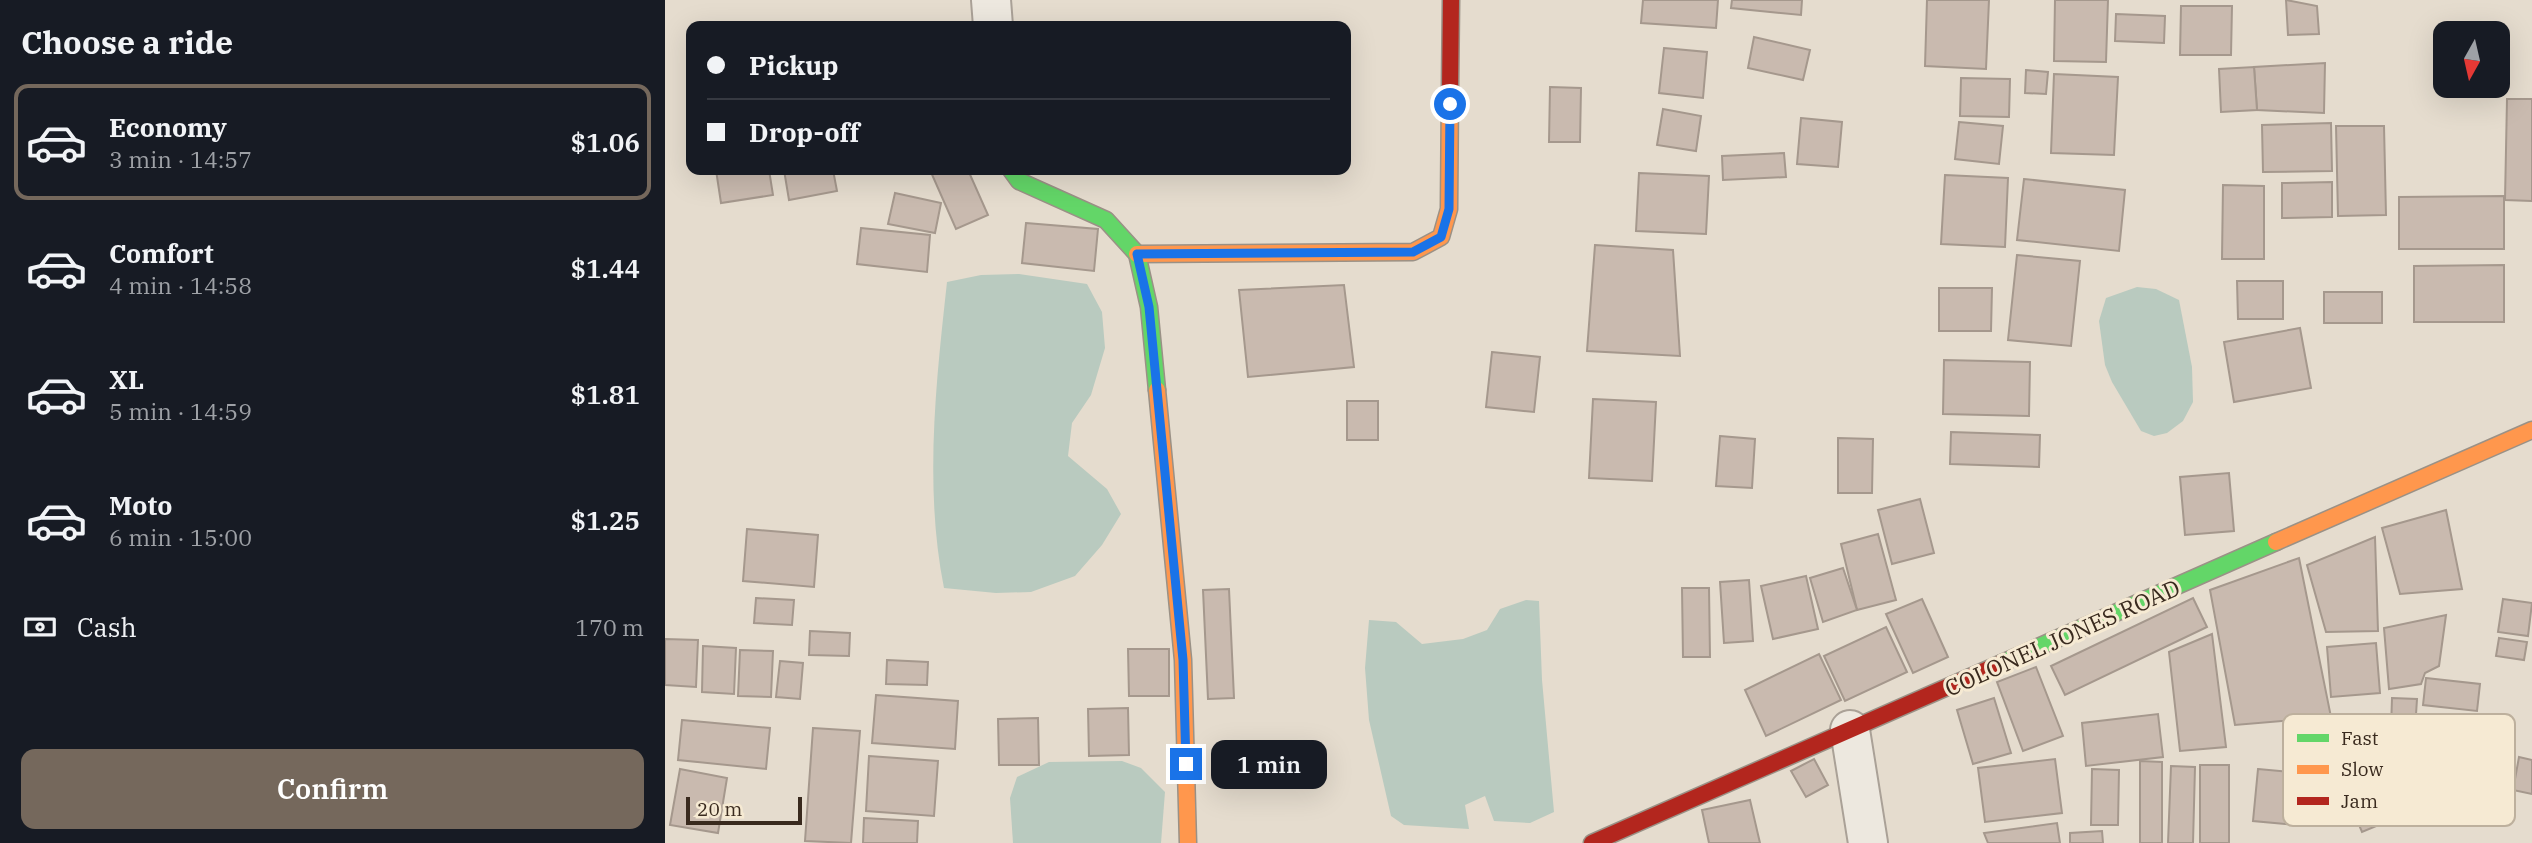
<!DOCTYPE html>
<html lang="en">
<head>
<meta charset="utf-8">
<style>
  :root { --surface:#171b24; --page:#20242c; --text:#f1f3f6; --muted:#9ea1a6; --line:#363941; --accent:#75685c }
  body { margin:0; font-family:"IBM Plex Serif",serif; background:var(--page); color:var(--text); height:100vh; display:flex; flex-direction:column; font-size:26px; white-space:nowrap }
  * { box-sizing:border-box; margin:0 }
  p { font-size:23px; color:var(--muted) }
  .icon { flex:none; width:38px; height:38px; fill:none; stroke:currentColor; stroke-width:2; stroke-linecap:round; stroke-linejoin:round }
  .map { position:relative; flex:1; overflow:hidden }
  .side { display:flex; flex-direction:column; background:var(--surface); width:665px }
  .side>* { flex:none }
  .guide { position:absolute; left:21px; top:21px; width:665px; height:154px; border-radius:14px; box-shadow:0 7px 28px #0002; display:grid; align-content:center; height:154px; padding:0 21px; background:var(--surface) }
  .needle { width:46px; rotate:188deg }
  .tools { position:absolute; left:1768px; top:21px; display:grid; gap:14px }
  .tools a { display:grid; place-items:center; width:77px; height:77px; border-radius:14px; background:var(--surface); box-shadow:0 7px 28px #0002; font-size:35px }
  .scale { position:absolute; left:21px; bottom:18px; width:116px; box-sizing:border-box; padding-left:7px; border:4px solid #392a1e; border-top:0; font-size:19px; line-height:24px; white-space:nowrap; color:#392a1e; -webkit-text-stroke:5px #f6ead3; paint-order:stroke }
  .end { position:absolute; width:32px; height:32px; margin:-16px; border:9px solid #1a73e8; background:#fff; box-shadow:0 0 0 4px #fff }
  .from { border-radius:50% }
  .bubble { position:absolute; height:49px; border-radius:14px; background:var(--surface); box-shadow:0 7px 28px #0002; font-size:23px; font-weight:600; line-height:49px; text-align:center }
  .guide b { display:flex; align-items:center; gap:24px; height:66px; font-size:26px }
  .guide b+b { border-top:2px solid var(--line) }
  .guide i { width:18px; height:18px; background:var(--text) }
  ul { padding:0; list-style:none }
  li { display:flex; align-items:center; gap:21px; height:116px; margin:0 14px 10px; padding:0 7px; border:4px solid transparent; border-radius:14px }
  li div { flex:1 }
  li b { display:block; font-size:26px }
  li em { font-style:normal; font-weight:600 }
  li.on { border-color:var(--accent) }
  li>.icon { width:63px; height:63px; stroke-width:1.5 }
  h2 { padding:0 21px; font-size:32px; line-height:84px }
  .pay { display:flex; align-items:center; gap:18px; height:77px; padding:0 21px; font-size:26px }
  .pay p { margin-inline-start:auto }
  .button { display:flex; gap:14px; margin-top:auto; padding:14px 21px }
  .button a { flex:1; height:80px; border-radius:14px; background:var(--accent); color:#fff; font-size:28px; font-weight:600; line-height:80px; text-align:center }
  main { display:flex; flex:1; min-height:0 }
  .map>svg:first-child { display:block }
</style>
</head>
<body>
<main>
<section class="side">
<h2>Choose a ride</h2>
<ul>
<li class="on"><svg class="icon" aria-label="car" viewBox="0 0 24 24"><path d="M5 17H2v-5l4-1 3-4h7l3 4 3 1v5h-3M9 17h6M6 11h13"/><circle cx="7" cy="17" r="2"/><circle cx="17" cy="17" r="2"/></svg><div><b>Economy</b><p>3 min · 14:57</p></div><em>$1.06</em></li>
<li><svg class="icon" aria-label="car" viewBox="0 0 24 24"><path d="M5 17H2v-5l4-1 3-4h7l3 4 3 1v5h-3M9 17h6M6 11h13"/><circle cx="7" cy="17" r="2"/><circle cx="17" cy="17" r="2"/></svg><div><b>Comfort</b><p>4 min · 14:58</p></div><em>$1.44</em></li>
<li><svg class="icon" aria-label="car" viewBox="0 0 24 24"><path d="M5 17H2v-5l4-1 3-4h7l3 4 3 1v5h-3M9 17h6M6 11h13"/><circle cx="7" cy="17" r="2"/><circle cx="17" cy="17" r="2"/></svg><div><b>XL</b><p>5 min · 14:59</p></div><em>$1.81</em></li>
<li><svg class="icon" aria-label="car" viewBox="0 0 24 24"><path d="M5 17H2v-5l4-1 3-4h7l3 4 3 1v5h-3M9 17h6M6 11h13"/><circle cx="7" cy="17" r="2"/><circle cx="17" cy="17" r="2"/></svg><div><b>Moto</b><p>6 min · 15:00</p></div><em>$1.25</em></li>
</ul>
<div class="pay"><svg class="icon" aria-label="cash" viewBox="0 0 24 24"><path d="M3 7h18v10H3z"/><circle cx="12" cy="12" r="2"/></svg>Cash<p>170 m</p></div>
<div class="button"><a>Confirm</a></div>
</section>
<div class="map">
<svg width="1867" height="843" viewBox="0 0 1867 843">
  <rect width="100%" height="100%" fill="#e5dcce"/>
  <g fill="#b9cabf">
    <path d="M354,274l68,10 15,28 3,36 -14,47 -19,28 -4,33 39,33 14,25 -19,31 -27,31 -44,16 -35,1 -52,-5c-20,-100 -8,-206 3,-306l34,-7z"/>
    <polygon points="1472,287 1491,289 1514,300 1527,367 1528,402 1518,421 1502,433 1489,436 1476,431 1447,382 1440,365 1434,321 1441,298"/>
    <polygon points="861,600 874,601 877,680 889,812 865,823 829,821 820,796 800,805 804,829 739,825 726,816 704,720 700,668 704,620 731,622 757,644 798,639 822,630 835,609"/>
    <polygon points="457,761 476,768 500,792 496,843 348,843 345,798 352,777 384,762"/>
  </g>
  <g fill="#c9baaf" stroke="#a5988d" stroke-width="2">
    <polygon points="978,0 1053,0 1051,28 976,23"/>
    <polygon points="1067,0 1137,0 1136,15 1066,8"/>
    <polygon points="1262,0 1324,0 1321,69 1260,66"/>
    <polygon points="1390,0 1443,0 1441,62 1389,61"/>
    <polygon points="1621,0 1652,6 1654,34 1623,35"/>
    <polygon points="1516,6 1567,6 1566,55 1515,55"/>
    <polygon points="1451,14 1500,16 1499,43 1450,41"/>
    <polygon points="161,23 227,25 227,26 161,26"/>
    <polygon points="1089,37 1145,50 1138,80 1083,68"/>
    <polygon points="999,48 1042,52 1038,98 994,93"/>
    <polygon points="1660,63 1659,113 1592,110 1589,67"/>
    <polygon points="1589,67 1592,110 1556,112 1554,69"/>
    <polygon points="1361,70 1383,72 1381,94 1360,93"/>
    <polygon points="1389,74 1453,77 1449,155 1386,153"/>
    <polygon points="1296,78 1345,79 1344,117 1295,116"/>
    <polygon points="885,87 916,88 915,142 884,142"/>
    <polygon points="1842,99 1867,99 1867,201 1840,200"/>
    <polygon points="998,109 1036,116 1031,151 992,145"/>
    <polygon points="1136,118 1177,122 1173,167 1132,164"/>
    <polygon points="1294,122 1338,126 1334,164 1290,159"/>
    <polygon points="1666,123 1667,171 1598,172 1597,125"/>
    <polygon points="1671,126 1719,126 1721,215 1673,216"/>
    <polygon points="1119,153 1121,177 1058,180 1057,156"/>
    <polygon points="51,170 104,170 108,195 56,203"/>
    <polygon points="119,170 168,170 172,191 124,200"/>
    <polygon points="265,170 303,170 323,215 291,229"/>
    <polygon points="974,173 1044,176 1041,234 971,231"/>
    <polygon points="1280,175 1343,178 1340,247 1276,244"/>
    <polygon points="1359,179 1460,190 1454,251 1352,240"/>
    <polygon points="1667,182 1667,217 1617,218 1617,183"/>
    <polygon points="1558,185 1599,186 1599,259 1557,259"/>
    <polygon points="230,193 276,203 270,233 223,224"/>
    <polygon points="1839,196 1839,249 1734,249 1734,197"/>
    <polygon points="361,223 433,229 429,271 357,263"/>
    <polygon points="196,228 265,235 262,272 192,264"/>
    <polygon points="930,245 1008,250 1015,356 922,351"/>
    <polygon points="1352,255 1415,261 1406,346 1343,340"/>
    <polygon points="1839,265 1839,322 1749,322 1749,266"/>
    <polygon points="1572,281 1618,281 1618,319 1573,319"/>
    <polygon points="679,285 689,367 583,377 574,290"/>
    <polygon points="1274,288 1327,288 1326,331 1274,331"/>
    <rect x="1659" y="292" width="58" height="31"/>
    <polygon points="1635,328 1646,388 1569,402 1559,342"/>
    <polygon points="827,352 875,357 869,412 821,407"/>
    <polygon points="1279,360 1365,362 1364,416 1278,414"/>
    <polygon points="928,399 991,402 987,481 924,478"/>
    <rect x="682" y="401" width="31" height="39"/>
    <polygon points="1286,432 1375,435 1374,467 1285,464"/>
    <polygon points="1055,436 1090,439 1087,488 1051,486"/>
    <polygon points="1173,438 1208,439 1207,493 1173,493"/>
    <polygon points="1564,473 1569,531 1520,535 1515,477"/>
    <polygon points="1255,499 1269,553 1227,564 1213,510"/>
    <polygon points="1781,510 1797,589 1735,594 1717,528"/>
    <polygon points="82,529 153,535 149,587 78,581"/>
    <polygon points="1213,534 1231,600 1192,610 1176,544"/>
    <polygon points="1710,537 1713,631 1661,632 1642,565"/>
    <polygon points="1634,558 1666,717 1570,725 1545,590"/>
    <polygon points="1178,568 1192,610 1158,622 1145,578"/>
    <polygon points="1141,576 1153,629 1108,639 1096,586"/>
    <polygon points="1084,580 1088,641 1059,643 1055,582"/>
    <polygon points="1017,588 1044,588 1045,657 1018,657"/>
    <polygon points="564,589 569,698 543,699 538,590"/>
    <polygon points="91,598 129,600 127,625 89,623"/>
    <polygon points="1528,598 1542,627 1400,695 1386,666"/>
    <polygon points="1257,599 1283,657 1248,673 1221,614"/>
    <polygon points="1838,599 1867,603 1863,636 1833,632"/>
    <polygon points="1781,615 1774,666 1760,673 1756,684 1724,689 1719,628"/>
    <polygon points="1221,627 1242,672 1180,701 1159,656"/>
    <polygon points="145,631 185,633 184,656 144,655"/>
    <polygon points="1547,634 1561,747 1515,751 1504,652"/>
    <polygon points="1834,638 1862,642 1859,660 1831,656"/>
    <polygon points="0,639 33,640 31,687 0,685"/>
    <polygon points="1711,643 1715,693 1666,697 1662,647"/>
    <polygon points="38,646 71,648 69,694 37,692"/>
    <polygon points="463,649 504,649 504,696 464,696"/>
    <polygon points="75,650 108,651 106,697 73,696"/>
    <polygon points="1154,654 1176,700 1101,736 1080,690"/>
    <polygon points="222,660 263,662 262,685 221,684"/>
    <polygon points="115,661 138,663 135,699 111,697"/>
    <polygon points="1371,667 1398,736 1358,751 1332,682"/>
    <polygon points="1761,678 1815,684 1812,711 1758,705"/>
    <polygon points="211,695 293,701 290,749 207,743"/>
    <polygon points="1329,698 1346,753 1308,764 1292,710"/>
    <polygon points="1727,698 1752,699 1750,730 1726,729"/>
    <polygon points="463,708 464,755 424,756 423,709"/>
    <polygon points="1493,714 1498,757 1421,766 1417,723"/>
    <polygon points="373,718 374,765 334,765 333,719"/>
    <polygon points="17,720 105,728 101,769 13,760"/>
    <polygon points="148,728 195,731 186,843 140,841"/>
    <polygon points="204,756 273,761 269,816 201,811"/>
    <polygon points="1854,757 1867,760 1867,794 1848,790"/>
    <polygon points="1149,759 1163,785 1141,797 1126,771"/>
    <polygon points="1390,759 1397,813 1320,822 1313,768"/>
    <polygon points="1475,761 1497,762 1497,843 1475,843"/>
    <rect x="1535" y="765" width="29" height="78"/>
    <polygon points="1506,766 1530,767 1528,843 1503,843"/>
    <polygon points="15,769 62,778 53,833 5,825"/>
    <polygon points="1427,769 1454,770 1453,825 1426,825"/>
    <polygon points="1593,769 1647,774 1642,826 1588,821"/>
    <polygon points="1739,784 1750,810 1697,832 1686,806"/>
    <polygon points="1085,800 1095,843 1044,843 1037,810"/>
    <polygon points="199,818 253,821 252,843 198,843"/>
    <polygon points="1392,823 1395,843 1323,843 1319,833"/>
    <polygon points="1437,831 1438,843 1405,843 1405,833"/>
  </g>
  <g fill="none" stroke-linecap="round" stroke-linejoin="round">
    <defs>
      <g id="street">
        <polyline points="326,0 328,26"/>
        <polyline points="1185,730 1203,843"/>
      </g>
      <g id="fast">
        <polyline points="346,170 354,181 441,220 472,254 484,307 492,390"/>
        <polyline points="1337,663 1611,542"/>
      </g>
      <g id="slow">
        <polyline points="472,254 748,252 776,237 784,209 785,89"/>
        <polyline points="492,390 518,660 523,843"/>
        <polyline points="1611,542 1867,430"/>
      </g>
      <g id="jam">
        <polyline points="785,89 786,0"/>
        <polyline points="927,843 1337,663"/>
      </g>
    </defs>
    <use href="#street" stroke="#aaa197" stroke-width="42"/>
    <use href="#fast" stroke="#9a9186" stroke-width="19"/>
    <use href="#slow" stroke="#9a9186" stroke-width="19"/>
    <use href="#jam" stroke="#9a9186" stroke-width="19"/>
    <use href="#street" stroke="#ede8df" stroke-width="38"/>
    <use href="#fast" stroke="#63d668" stroke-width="16"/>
    <use href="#slow" stroke="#ff974d" stroke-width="16"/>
    <use href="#jam" stroke="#b3261e" stroke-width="16"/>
  </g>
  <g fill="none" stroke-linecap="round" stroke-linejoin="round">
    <polyline stroke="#1a73e8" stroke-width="9" points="521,764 518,660 484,307 472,254 748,252 776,237 784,209 785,104"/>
  </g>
  <g text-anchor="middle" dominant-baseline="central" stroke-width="6" stroke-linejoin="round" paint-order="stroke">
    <g font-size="23" fill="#392a1e" stroke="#f6ead3">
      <text transform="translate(1397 637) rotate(-24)">COLONEL JONES ROAD</text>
    </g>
  </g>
  <rect x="1618" y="714" width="232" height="112" rx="10" fill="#f6ead3" stroke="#bdb09d" stroke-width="2"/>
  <rect x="1632" y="734" width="32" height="8" fill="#63d668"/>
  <rect x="1632" y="765" width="32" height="9" fill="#ff974d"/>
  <rect x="1632" y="797" width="32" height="8" fill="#b3261e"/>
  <g font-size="19" fill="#392a1e">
    <text x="1676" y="745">Fast</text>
    <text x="1676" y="776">Slow</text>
    <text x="1676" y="808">Jam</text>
  </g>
</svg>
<div class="tools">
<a><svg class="needle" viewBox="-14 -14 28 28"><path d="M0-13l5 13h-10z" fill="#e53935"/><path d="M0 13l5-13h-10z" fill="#9ea1a6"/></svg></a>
</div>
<div class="scale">20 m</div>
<i class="end from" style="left:785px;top:104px"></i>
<i class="end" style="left:521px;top:764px"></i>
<div class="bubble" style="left:546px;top:740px;width:116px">1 min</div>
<div class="guide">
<b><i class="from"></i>Pickup</b>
<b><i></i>Drop-off</b>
</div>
</div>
</main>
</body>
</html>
